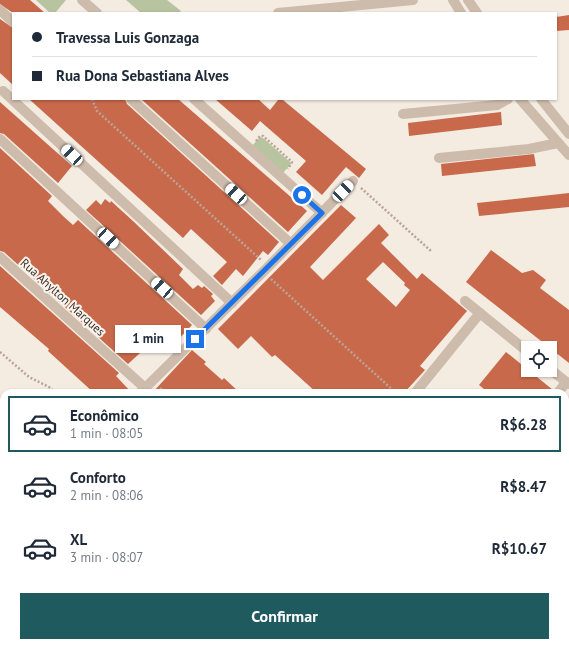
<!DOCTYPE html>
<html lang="pt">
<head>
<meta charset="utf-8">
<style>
  :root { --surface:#fff; --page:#f2f2f3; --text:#1f2937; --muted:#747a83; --line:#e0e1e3; --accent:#1f5a5e }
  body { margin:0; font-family:"PT Sans",sans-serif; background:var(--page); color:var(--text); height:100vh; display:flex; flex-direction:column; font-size:15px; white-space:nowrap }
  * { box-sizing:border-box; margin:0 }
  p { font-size:13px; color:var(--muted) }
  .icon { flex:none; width:22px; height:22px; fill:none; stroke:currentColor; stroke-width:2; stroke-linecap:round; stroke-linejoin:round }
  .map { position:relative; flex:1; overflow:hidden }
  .panel { position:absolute; left:0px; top:389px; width:569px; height:258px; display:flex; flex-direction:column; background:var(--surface); border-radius:12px 12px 0 0; box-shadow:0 1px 3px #0004 }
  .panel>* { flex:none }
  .guide { position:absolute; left:12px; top:12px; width:545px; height:88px; border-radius:0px; box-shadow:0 1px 3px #0004; display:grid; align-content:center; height:88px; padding:0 20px; background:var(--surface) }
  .tools { position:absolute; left:521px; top:341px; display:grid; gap:8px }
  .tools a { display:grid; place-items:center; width:36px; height:36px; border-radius:0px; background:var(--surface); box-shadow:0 1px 3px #0004; font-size:20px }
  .end { position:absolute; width:18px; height:18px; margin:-9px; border:5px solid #1a73e8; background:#fff; box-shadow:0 0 0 2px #fff }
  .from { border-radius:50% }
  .bubble { position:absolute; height:28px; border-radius:0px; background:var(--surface); box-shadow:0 1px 3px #0004; font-size:13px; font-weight:800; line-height:28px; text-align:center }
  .car { position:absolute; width:12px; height:24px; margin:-12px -6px; border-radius:5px; box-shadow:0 0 3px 1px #0007; background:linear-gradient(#fff 24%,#345 0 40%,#fff 0 76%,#345 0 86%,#fff 0) }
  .guide b { display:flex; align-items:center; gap:14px; height:38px; font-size:15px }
  .guide b+b { border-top:1px solid var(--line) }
  .guide i { width:10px; height:10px; background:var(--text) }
  ul { padding:7px 0 0; list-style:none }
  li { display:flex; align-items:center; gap:12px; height:56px; margin:0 8px 6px; padding:0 12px; border:2px solid transparent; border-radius:0px }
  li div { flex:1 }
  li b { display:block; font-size:15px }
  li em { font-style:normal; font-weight:800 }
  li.on { border-color:var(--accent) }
  li>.icon { width:36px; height:36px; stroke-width:1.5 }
  .cta { display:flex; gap:8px; margin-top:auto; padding:8px 20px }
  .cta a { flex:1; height:46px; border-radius:0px; background:var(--accent); color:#fff; font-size:16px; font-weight:800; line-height:46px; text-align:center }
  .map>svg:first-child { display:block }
</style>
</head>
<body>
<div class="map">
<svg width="569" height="647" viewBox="0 0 569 647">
  <rect width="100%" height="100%" fill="#f4ebe1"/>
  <g fill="#b8c4a0">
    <polygon points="36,0 66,0 55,13 50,13"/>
    <polygon points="126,0 167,0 181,11 179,13 141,13"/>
    <polygon points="260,137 263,138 290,162 291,164 281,175 250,148"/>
  </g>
  <g fill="#c8694b" fill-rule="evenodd">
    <polygon points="0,0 30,0 45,13 13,13 0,4"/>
    <polygon points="569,15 569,30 556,31 556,17"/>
    <polygon points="0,19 13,28 13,85 0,73"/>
    <polygon points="29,99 125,99 127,104 279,242 268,255 263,251 243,276 236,269 222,285 213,276 227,262 191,229 183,238"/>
    <polygon points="141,99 178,99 307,211 288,232"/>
    <polygon points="215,99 258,99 270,110 278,100 283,100 366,169 359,178 346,167 322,195 296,172 306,161 260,121 252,131"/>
    <polygon points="0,102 72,166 58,183 4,134 0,133"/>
    <polygon points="501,112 502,125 409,136 408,123"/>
    <polygon points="0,148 52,196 48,201 64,217 73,225 78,220 192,325 175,343 163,332 128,364 4,252 0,251"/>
    <polygon points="534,154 536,166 442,176 441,164"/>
    <polygon points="569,193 569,207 479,216 477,203"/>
    <polygon points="105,199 110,203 111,201 133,221 183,269 179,275 193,289 198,285 202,288 204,286 213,294 211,296 215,301 201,315 86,210 96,200 101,205"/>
    <path d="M341,205l15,13 -46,49 13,13 56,-56 10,11 -8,8 36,36 5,-6 45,38 -47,55 5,4 -21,23h-87l-42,-38 -3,2 -21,-21 -13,13 -20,-20zM383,262l22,21 -1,2 6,5 -14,17 -30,-28z"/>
    <polygon points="491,250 522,273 533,270 546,280 540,288 569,310 569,363 466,282"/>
    <polygon points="0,266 119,373 116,376 132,393 94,393 48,351 49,349 0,307"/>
    <polygon points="192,350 206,362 204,364 222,380 224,378 240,393 152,393"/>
    <polygon points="506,352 553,390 552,393 489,393 479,385"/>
  </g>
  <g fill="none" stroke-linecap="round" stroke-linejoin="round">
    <g stroke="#b9a596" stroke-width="2.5" stroke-dasharray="2 2" stroke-linecap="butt">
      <polyline points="92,99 97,111 261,260"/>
      <polyline points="256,141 260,136 263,136 292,162 288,169"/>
      <polyline points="361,188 431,251"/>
      <polyline points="271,279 396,393"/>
      <polyline points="0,352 29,377 49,387 56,393"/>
      <polyline points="160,388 167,393"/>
      <polyline points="279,647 281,643"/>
    </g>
    <g stroke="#cdbbac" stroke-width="10">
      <polyline points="82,0 97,13"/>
      <polyline points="453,0 461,13"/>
      <polyline points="468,0 477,13"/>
      <polyline points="0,10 13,22"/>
      <polyline points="278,13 413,0"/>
      <polyline points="3,91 232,303"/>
      <polyline points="131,99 291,244"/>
      <polyline points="194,99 322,213"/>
      <polyline points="520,99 569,155"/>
      <polyline points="541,99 569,134"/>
      <polyline points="403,114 497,105 508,99"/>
      <polyline points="0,139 206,329"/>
      <polyline points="439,158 529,149 558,143"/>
      <polyline points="0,257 145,388"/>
      <polyline points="465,301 528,352"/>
      <polyline points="550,369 569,384"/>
      <polyline points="140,393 263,272 353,181"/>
      <polyline points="415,393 480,313"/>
      <polyline points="558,393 566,382"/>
      <polyline points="0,472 4,475"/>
      <polyline points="565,508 569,511"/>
      <polyline points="565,529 569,524"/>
      <polyline points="565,587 569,590"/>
      <polyline points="149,643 154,647"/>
      <polyline points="209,643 214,647"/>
      <polyline points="119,647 122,643"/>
      <polyline points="380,647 383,643"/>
    </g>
    <g stroke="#7d675c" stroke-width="10">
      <polyline points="0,596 4,599"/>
      <polyline points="0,617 4,620"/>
      <polyline points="31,643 36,647"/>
      <polyline points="55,643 60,647"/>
    </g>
  </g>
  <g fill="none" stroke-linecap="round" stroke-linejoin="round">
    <polyline stroke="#1a73e8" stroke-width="5" points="195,339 322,213 302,195"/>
  </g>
  <g text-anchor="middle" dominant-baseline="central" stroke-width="4" stroke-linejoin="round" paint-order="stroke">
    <g font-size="12" fill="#3b302b" stroke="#fbf5ee">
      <text transform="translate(63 297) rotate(42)">Rua Ahylton Marques</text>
    </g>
  </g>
</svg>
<div class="tools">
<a><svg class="icon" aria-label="locate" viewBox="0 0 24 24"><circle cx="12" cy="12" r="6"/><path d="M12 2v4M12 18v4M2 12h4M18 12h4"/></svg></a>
</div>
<i class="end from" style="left:302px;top:195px"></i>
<i class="end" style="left:195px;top:339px"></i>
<div class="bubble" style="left:115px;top:325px;width:66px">1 min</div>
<i class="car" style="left:72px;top:155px;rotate:313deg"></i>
<i class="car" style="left:343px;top:191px;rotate:44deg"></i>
<i class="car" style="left:236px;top:194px;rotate:312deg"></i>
<i class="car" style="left:108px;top:238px;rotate:133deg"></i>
<i class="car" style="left:162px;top:288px;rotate:312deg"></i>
<div class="guide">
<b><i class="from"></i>Travessa Luis Gonzaga</b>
<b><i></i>Rua Dona Sebastiana Alves</b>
</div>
<section class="panel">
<ul>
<li class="on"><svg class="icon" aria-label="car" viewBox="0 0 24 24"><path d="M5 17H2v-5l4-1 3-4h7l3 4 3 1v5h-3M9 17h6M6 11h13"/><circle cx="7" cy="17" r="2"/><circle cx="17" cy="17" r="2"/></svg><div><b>Econômico</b><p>1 min · 08:05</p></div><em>R$6.28</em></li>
<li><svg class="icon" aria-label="car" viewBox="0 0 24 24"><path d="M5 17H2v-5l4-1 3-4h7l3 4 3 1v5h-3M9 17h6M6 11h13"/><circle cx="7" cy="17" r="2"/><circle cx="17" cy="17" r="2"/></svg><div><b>Conforto</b><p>2 min · 08:06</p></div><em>R$8.47</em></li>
<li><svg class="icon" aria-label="car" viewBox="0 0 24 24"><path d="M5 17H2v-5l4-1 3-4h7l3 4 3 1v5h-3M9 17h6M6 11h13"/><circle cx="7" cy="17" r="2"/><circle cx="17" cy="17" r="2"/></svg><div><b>XL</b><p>3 min · 08:07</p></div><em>R$10.67</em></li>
</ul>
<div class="cta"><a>Confirmar</a></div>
</section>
</div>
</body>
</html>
